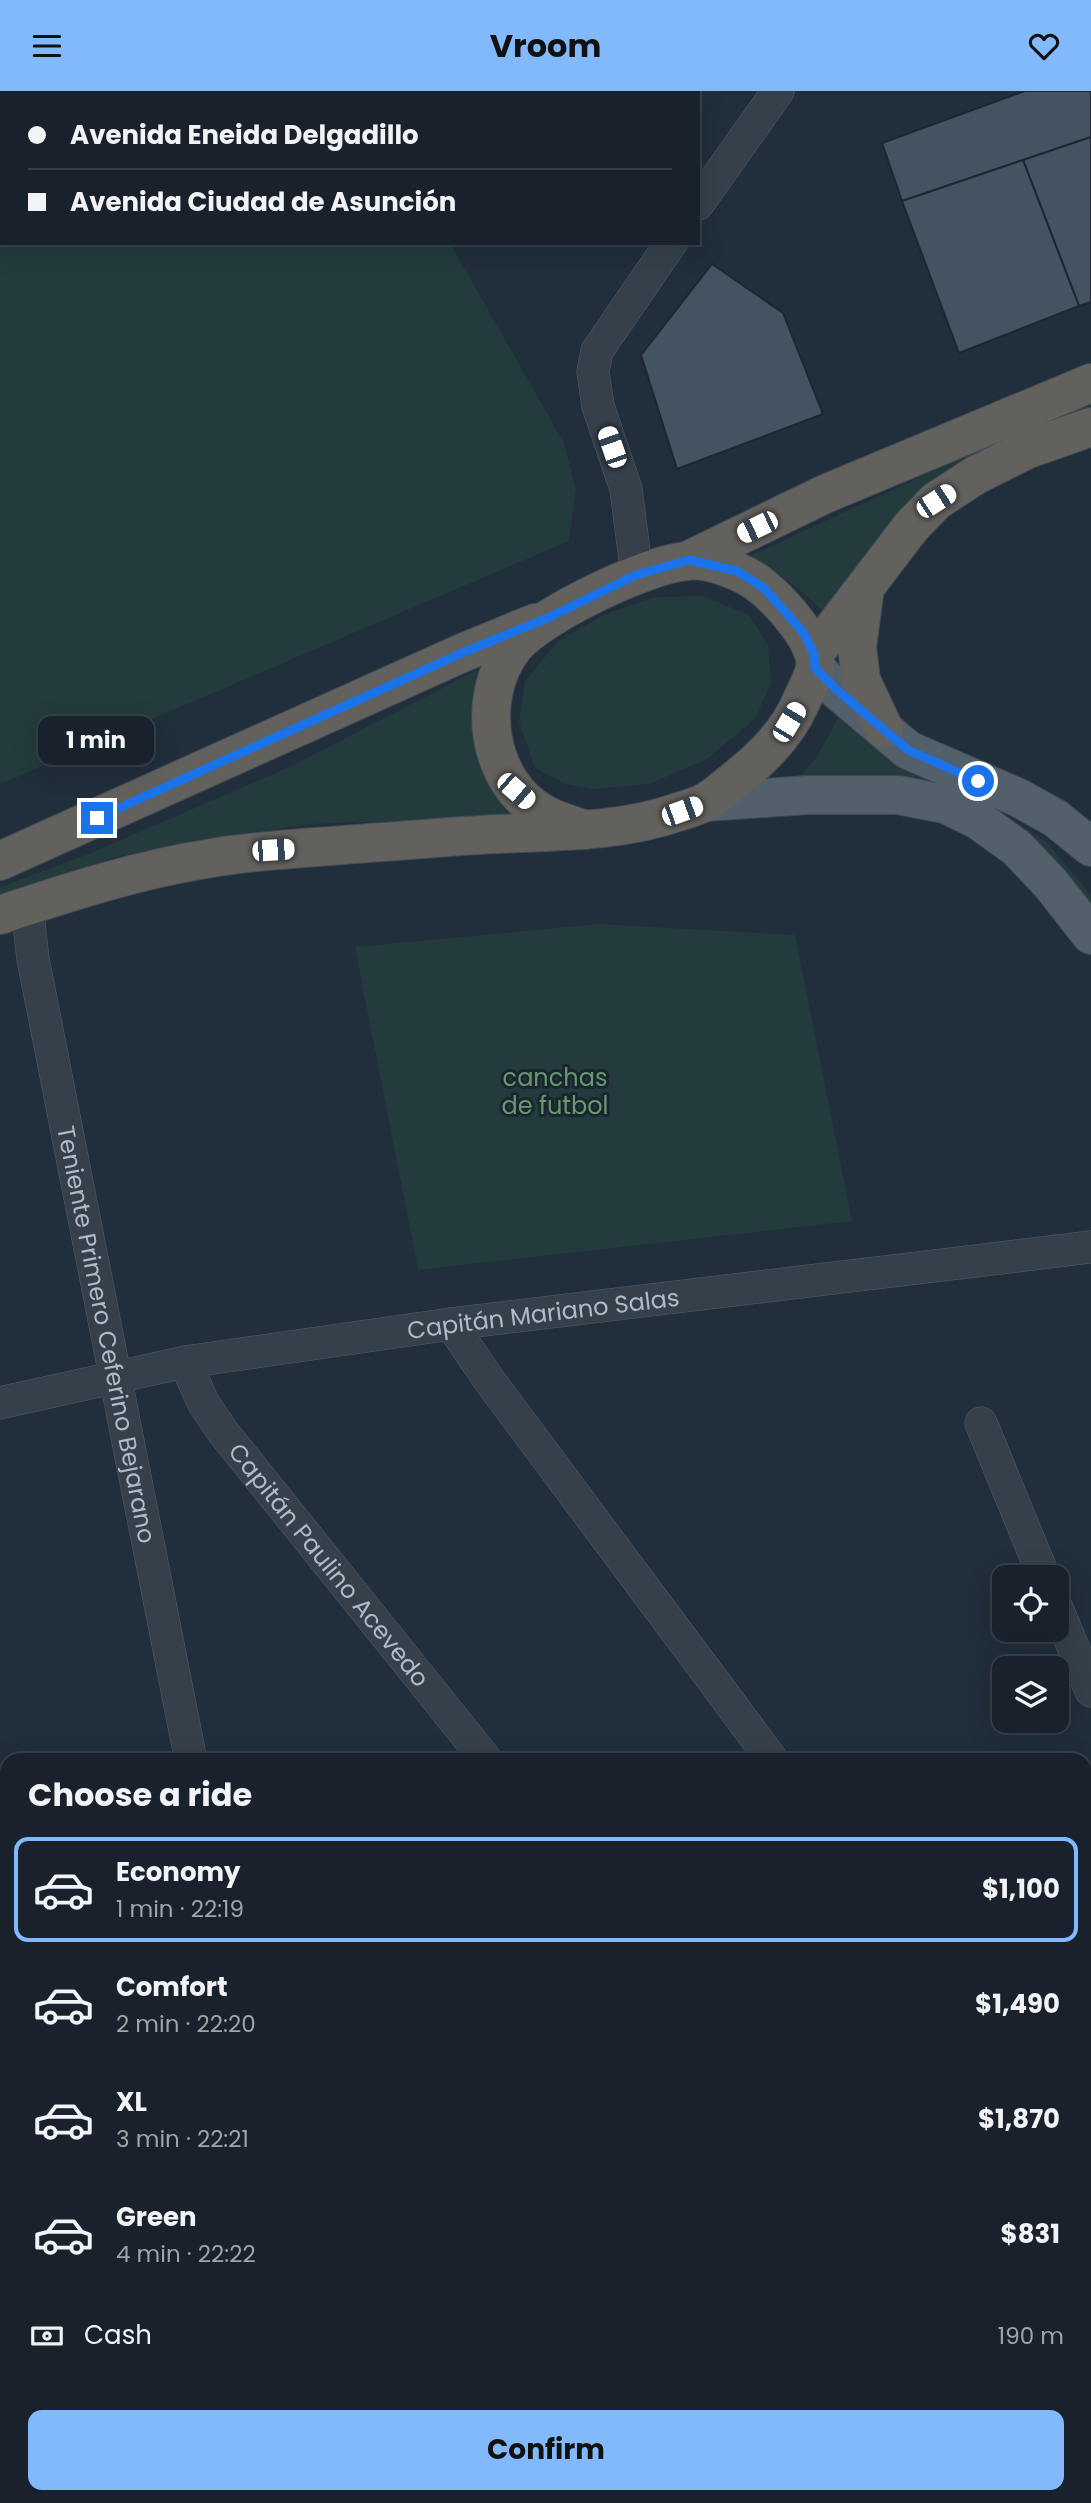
<!DOCTYPE html>
<html lang="en">
<head>
<meta charset="utf-8">
<style>
  :root { --surface:#19222c; --page:#262f38; --text:#f1f3f6; --muted:#9fa4a9; --line:#373f48; --accent:#81b9fb }
  body { margin:0; font-family:Poppins,sans-serif; background:var(--page); color:var(--text); height:100vh; display:flex; flex-direction:column; font-size:26px; white-space:nowrap }
  * { box-sizing:border-box; margin:0 }
  p { font-size:23px; color:var(--muted) }
  .icon { flex:none; width:38px; height:38px; fill:none; stroke:currentColor; stroke-width:2; stroke-linecap:round; stroke-linejoin:round }
  .map { position:relative; flex:1; overflow:hidden }
  .panel { position:absolute; left:0px; top:1662px; width:1092px; height:751px; display:flex; flex-direction:column; background:var(--surface); border-radius:21px 21px 0 0; box-shadow:0 7px 28px #0002,0 0 0 2px var(--line) }
  .panel>* { flex:none }
  .hud { position:absolute; left:0px; top:0px; width:700px; height:154px; box-shadow:0 7px 28px #0002,0 0 0 2px var(--line); display:grid; align-content:center; height:154px; padding:0 28px; background:var(--surface) }
  .buttons { position:absolute; left:992px; top:1474px; display:grid; gap:14px }
  .buttons a { display:grid; place-items:center; width:77px; height:77px; border-radius:14px; background:var(--surface); box-shadow:0 7px 28px #0002,0 0 0 2px var(--line); font-size:35px }
  .end { position:absolute; width:32px; height:32px; margin:-16px; border:9px solid #1a73e8; background:#fff; box-shadow:0 0 0 4px #fff }
  .from { border-radius:50% }
  .bubble { position:absolute; height:49px; border-radius:14px; background:var(--surface); box-shadow:0 7px 28px #0002,0 0 0 2px var(--line); font-size:23px; font-weight:700; line-height:49px; text-align:center }
  .car { position:absolute; width:21px; height:42px; margin:-21px -10px; border-radius:9px; box-shadow:0 0 5px 2px #0007; background:linear-gradient(#fff 24%,#345 0 40%,#fff 0 76%,#345 0 86%,#fff 0) }
  .hud b { display:flex; align-items:center; gap:24px; height:66px; font-size:26px }
  .hud b+b { border-top:2px solid var(--line) }
  .hud i { width:18px; height:18px; background:var(--text) }
  ul { padding:0; list-style:none }
  li { display:flex; align-items:center; gap:21px; height:105px; margin:0 14px 10px; padding:0 14px; border:4px solid transparent; border-radius:14px }
  li div { flex:1 }
  li b { display:block; font-size:26px }
  li em { font-style:normal; font-weight:700 }
  li.active { border-color:var(--accent) }
  li>.icon { width:63px; height:63px; stroke-width:1.5 }
  h2 { padding:0 28px; font-size:32px; line-height:84px }
  .pay { display:flex; align-items:center; gap:18px; height:77px; padding:0 28px; font-size:26px }
  .pay p { margin-inline-start:auto }
  .cta { display:flex; gap:14px; margin-top:auto; padding:14px 28px }
  .cta a { flex:1; height:80px; border-radius:14px; background:var(--accent); color:#111; font-size:28px; font-weight:700; line-height:80px; text-align:center }
  header { display:flex; justify-content:space-between; align-items:center; height:91px; padding:0 28px; background:var(--accent); color:#111; font-size:32px; font-weight:700 }
  .map>svg:first-child { display:block }
</style>
</head>
<body>
<header><svg class="icon" aria-label="menu" viewBox="0 0 24 24"><path d="M4 6h16M4 12h16M4 18h16"/></svg>Vroom<svg class="icon" aria-label="heart" viewBox="0 0 24 24"><path d="M12 20l-8-8c-3-5 5-10 8-4 3-6 11-1 8 4z"/></svg></header>
<div class="map">
<svg width="1091" height="2412" viewBox="0 0 1091 2412">
  <rect width="100%" height="100%" fill="#212e3b"/>
  <g fill="#233b3c">
    <polygon points="0,0 486,0 2,2 2,152 450,152 564,352 576,398 569,450 0,693"/>
    <path d="M1091,311v12l-142,64 -115,144c-28,-26 -52,-52 -89,-64l210,-97z"/>
    <polygon points="703,505 749,524 768,554 771,592 755,628 707,668 650,693 593,698 565,693 535,677 519,631 525,590 557,551 603,524 655,506"/>
    <path d="M487,574c-4,13 -13,29 -14,43 -2,41 15,76 37,109l-199,7 -112,16 -87,18 -112,41v-12l86,-32 201,-87z"/>
    <polygon points="843,618 1047,751 1091,804 1091,822 1034,752 792,696 818,664"/>
    <polygon points="599,833 795,844 852,1130 418,1179 355,856"/>
    <polygon points="7,2018 7,2406 1085,2406 1085,2255 1091,2262 1091,2412 0,2412 0,2019"/>
  </g>
  <g fill="#445362" stroke="#1c2732" stroke-width="2">
    <polygon points="1025,0 1091,0 1091,46 902,110 882,52"/>
    <polygon points="1091,46 1091,211 1079,215 1023,69"/>
    <polygon points="1023,69 1079,215 959,262 902,110"/>
    <polygon points="712,173 783,222 823,323 677,378 641,264"/>
  </g>
  <g fill="none" stroke-linecap="round" stroke-linejoin="round">
    <defs>
      <g id="minor">
        <polyline points="698,113 778,0"/>
        <polyline points="637,484 626,398 598,315 593,281 597,260 671,152"/>
        <path id="s1" d="M27,815l6,53 158,802"/>
        <polyline points="451,1233 489,1289 773,1670"/>
        <path id="s2" d="M185,1271l19,42 19,28 264,329"/>
        <path id="s3" d="M0,1312l185,-41 266,-38 640,-77"/>
        <polyline points="981,1332 1044,1486"/>
        <polyline points="1057,1517 1091,1600"/>
        <polyline points="0,1779 7,1777"/>
        <polyline points="1085,1814 1091,1811"/>
        <polyline points="1085,2008 1091,2014"/>
        <polyline points="0,2272 7,2267"/>
        <polyline points="882,2406 883,2412"/>
      </g>
      <g id="primary">
        <polyline points="815,577 837,599 908,659 1019,707 1055,727 1091,756"/>
        <polyline points="706,711 808,704 898,704 945,713 978,729 1017,757 1051,793 1091,844"/>
      </g>
      <g id="trunk">
        <polyline points="689,469 825,403 1091,292"/>
        <polyline points="865,497 857,556 861,589 884,638"/>
        <polyline points="814,563 911,436 936,410 976,384 1028,358 1091,336"/>
        <polyline points="0,770 462,562 535,532"/>
        <path d="M0,824c69,-23 140,-46 212,-57 47,-8 95,-10 143,-14 48,-3 96,-8 144,-10 60,-3 122,-2 179,-22 10,-3 21,-6 29,-11 8,-4 16,-12 24,-18 28,-22 54,-46 69,-79 5,-11 12,-24 15,-35 5,-25 -33,-66 -51,-81 -17,-15 -54,-30 -77,-27 -40,3 -149,55 -174,87 -38,50 -26,135 31,166 13,7 28,11 42,16"/>
      </g>
    </defs>
    <use href="#minor" stroke="#535e69" stroke-width="33"/>
    <use href="#primary" stroke="#3e4954" stroke-width="40"/>
    <use href="#trunk" stroke="#404b56" stroke-width="40"/>
    <use href="#minor" stroke="#35404b" stroke-width="32"/>
    <use href="#primary" stroke="#535f6b" stroke-width="38"/>
    <use href="#trunk" stroke="#62615e" stroke-width="38"/>
  </g>
  <g fill="none" stroke-linecap="round" stroke-linejoin="round">
    <polyline stroke="#1a73e8" stroke-width="9" points="97,727 462,562 550,526 636,484 689,469 737,480 764,497 803,541 814,563 815,577 837,599 908,659 978,690"/>
  </g>
  <g text-anchor="middle" dominant-baseline="central" stroke-width="6" stroke-linejoin="round" paint-order="stroke">
    <g font-size="24" fill="#66996e" stroke="#1a2530">
      <text x="555" y="986">canchas<tspan x="555" dy="28">de futbol</tspan></text>
    </g>
    <g font-size="24" fill="#b0bbc7" stroke="#1a2530">
      <text stroke="none"><textPath href="#s3" startOffset="551">Capitán Mariano Salas</textPath></text>
      <text stroke="none"><textPath href="#s1" startOffset="436">Teniente Primero Ceferino Bejarano</textPath></text>
      <text stroke="none"><textPath href="#s2" startOffset="250">Capitán Paulino Acevedo</textPath></text>
    </g>
  </g>
</svg>
<div class="buttons">
<a><svg class="icon" aria-label="locate" viewBox="0 0 24 24"><circle cx="12" cy="12" r="6"/><path d="M12 2v4M12 18v4M2 12h4M18 12h4"/></svg></a>
<a><svg class="icon" aria-label="layers" viewBox="0 0 24 24"><path d="M12 4l9 5-9 5-9-5zM3 14l9 5 9-5"/></svg></a>
</div>
<i class="end from" style="left:978px;top:690px"></i>
<i class="end" style="left:97px;top:727px"></i>
<div class="bubble" style="left:38px;top:625px;width:116px">1 min</div>
<i class="car" style="left:612px;top:356px;rotate:341deg"></i>
<i class="car" style="left:936px;top:410px;rotate:57deg"></i>
<i class="car" style="left:757px;top:436px;rotate:244deg"></i>
<i class="car" style="left:789px;top:631px;rotate:31deg"></i>
<i class="car" style="left:516px;top:700px;rotate:131deg"></i>
<i class="car" style="left:682px;top:720px;rotate:70deg"></i>
<i class="car" style="left:273px;top:759px;rotate:86deg"></i>
<div class="hud">
<b><i class="from"></i>Avenida Eneida Delgadillo</b>
<b><i></i>Avenida Ciudad de Asunción</b>
</div>
<section class="panel">
<h2>Choose a ride</h2>
<ul>
<li class="active"><svg class="icon" aria-label="car" viewBox="0 0 24 24"><path d="M5 17H2v-5l4-1 3-4h7l3 4 3 1v5h-3M9 17h6M6 11h13"/><circle cx="7" cy="17" r="2"/><circle cx="17" cy="17" r="2"/></svg><div><b>Economy</b><p>1 min · 22:19</p></div><em>$1,100</em></li>
<li><svg class="icon" aria-label="car" viewBox="0 0 24 24"><path d="M5 17H2v-5l4-1 3-4h7l3 4 3 1v5h-3M9 17h6M6 11h13"/><circle cx="7" cy="17" r="2"/><circle cx="17" cy="17" r="2"/></svg><div><b>Comfort</b><p>2 min · 22:20</p></div><em>$1,490</em></li>
<li><svg class="icon" aria-label="car" viewBox="0 0 24 24"><path d="M5 17H2v-5l4-1 3-4h7l3 4 3 1v5h-3M9 17h6M6 11h13"/><circle cx="7" cy="17" r="2"/><circle cx="17" cy="17" r="2"/></svg><div><b>XL</b><p>3 min · 22:21</p></div><em>$1,870</em></li>
<li><svg class="icon" aria-label="car" viewBox="0 0 24 24"><path d="M5 17H2v-5l4-1 3-4h7l3 4 3 1v5h-3M9 17h6M6 11h13"/><circle cx="7" cy="17" r="2"/><circle cx="17" cy="17" r="2"/></svg><div><b>Green</b><p>4 min · 22:22</p></div><em>$831</em></li>
</ul>
<div class="pay"><svg class="icon" aria-label="cash" viewBox="0 0 24 24"><path d="M3 7h18v10H3z"/><circle cx="12" cy="12" r="2"/></svg>Cash<p>190 m</p></div>
<div class="cta"><a>Confirm</a></div>
</section>
</div>
</body>
</html>
